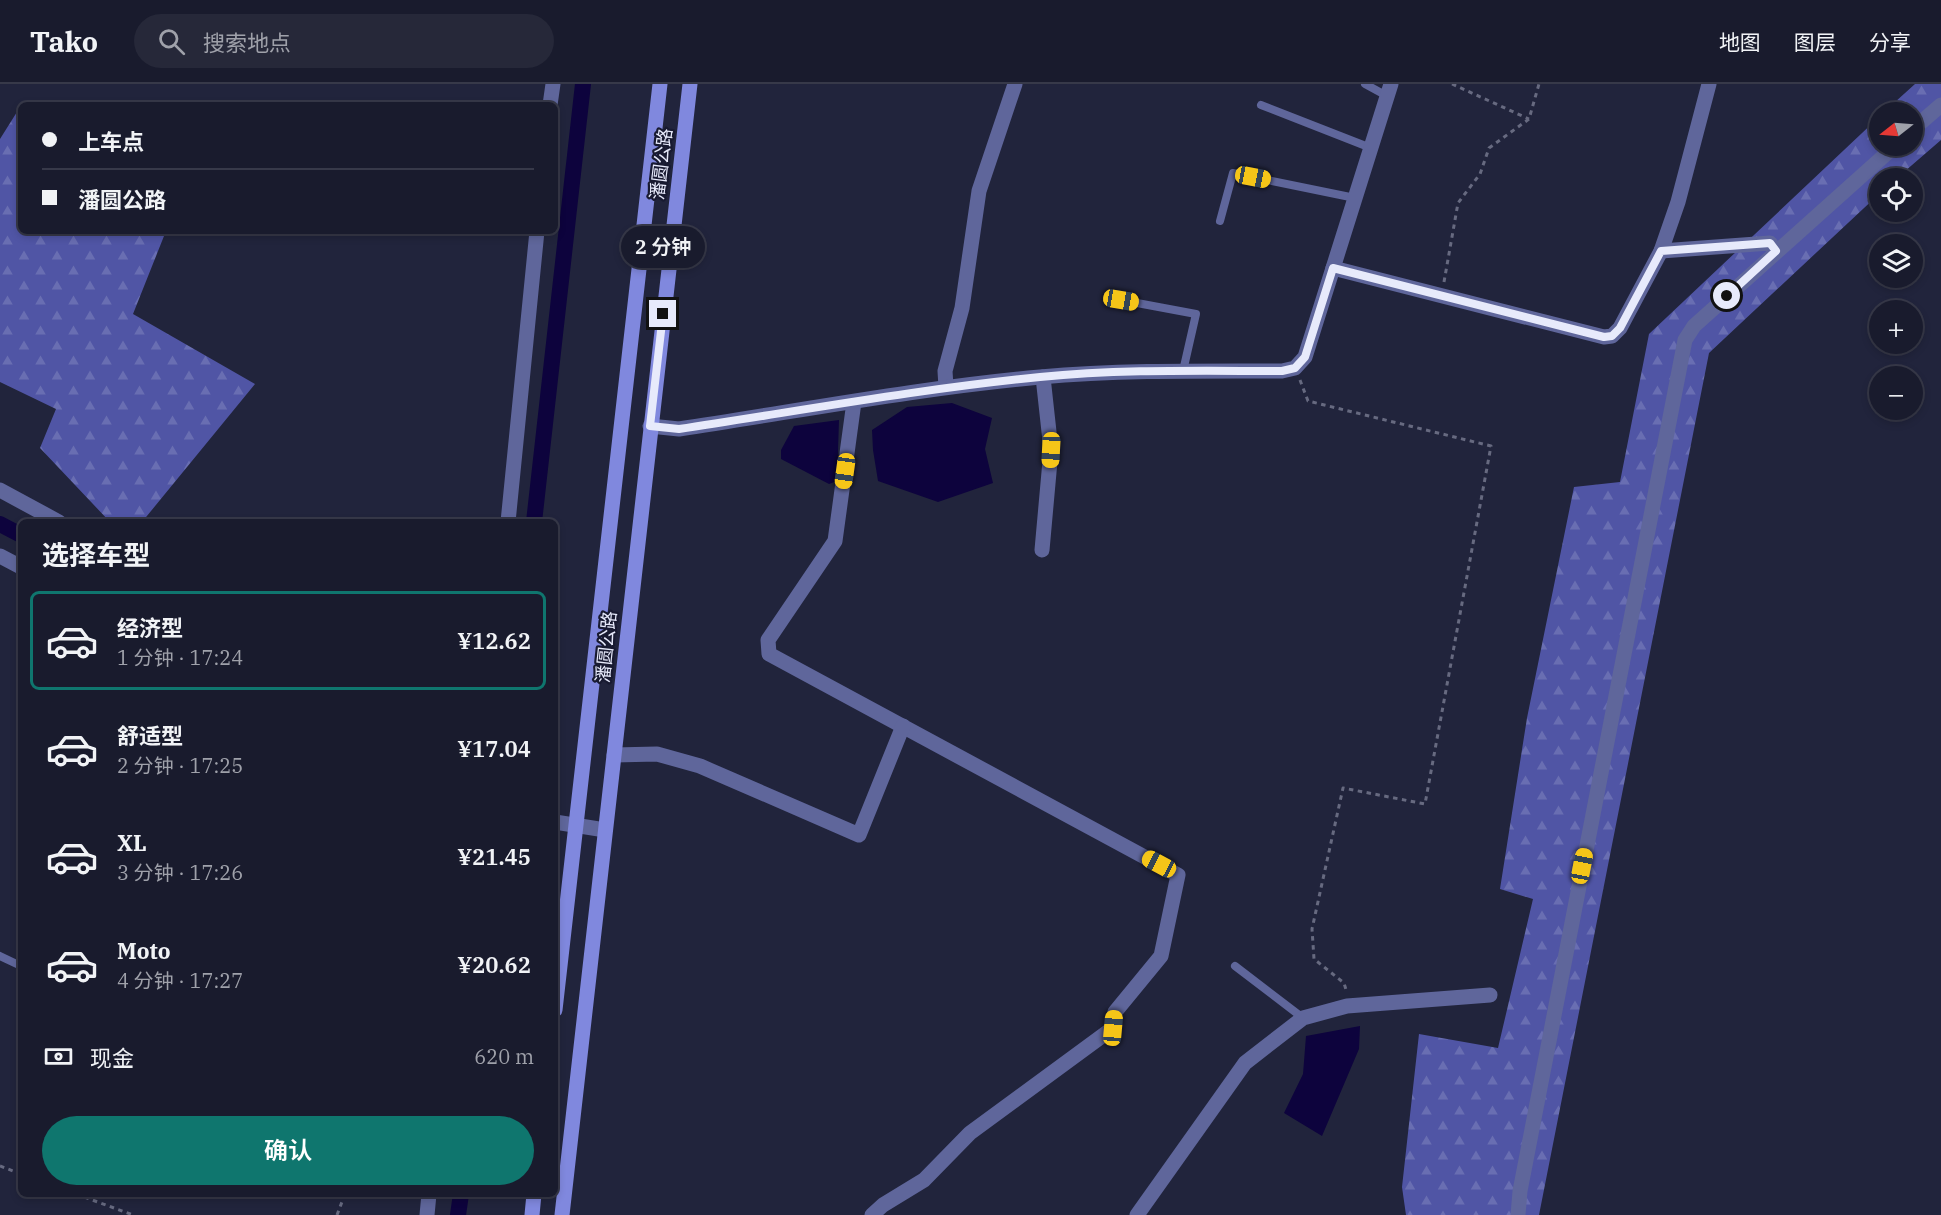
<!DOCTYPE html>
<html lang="zh">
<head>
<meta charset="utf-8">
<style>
  :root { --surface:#191b2d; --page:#262839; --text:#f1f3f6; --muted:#9fa1aa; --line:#373949; --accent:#0f766e }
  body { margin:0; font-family:"IBM Plex Serif","Noto Sans SC",serif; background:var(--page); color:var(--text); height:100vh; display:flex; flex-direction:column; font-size:22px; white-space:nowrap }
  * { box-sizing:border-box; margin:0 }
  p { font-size:20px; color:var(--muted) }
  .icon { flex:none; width:33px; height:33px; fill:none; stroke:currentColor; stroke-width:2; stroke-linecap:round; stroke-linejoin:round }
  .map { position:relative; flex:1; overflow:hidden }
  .sheet { position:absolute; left:18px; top:435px; width:540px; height:678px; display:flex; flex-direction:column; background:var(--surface); border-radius:9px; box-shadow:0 3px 9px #0003,0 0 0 2px var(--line) }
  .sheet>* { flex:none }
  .guide { position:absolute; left:18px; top:18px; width:540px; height:132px; border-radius:9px; box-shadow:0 3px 9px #0003,0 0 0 2px var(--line); display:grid; align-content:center; height:132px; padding:0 24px; background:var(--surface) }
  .needle { width:39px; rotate:253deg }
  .controls { position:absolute; left:1869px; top:18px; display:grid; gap:12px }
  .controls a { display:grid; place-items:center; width:54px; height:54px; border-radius:50%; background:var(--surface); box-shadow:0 3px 9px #0003,0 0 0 2px var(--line); font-size:30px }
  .end { position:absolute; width:27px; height:27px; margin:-14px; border:8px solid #e7eafb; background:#111; box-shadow:0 0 0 3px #111 }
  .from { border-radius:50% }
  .bubble { position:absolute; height:42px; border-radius:21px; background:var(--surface); box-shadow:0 3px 9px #0003,0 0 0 2px var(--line); font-size:20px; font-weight:600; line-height:42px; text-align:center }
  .car { position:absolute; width:18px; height:36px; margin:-18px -9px; border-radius:8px; box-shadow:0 0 4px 2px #0007; background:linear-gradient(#f5c518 24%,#345 0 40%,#f5c518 0 76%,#345 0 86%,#f5c518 0) }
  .guide b { display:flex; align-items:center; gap:21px; height:57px; font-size:22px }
  .guide b+b { border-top:2px solid var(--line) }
  .guide i { width:15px; height:15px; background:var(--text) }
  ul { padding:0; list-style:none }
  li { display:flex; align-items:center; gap:18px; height:99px; margin:0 12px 9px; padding:0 12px; border:3px solid transparent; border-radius:9px }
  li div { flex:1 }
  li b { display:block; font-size:22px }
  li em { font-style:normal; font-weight:600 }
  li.active { border-color:var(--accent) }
  li>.icon { width:54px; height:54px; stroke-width:1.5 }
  h2 { padding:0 24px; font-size:27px; line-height:72px }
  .pay { display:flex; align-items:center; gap:15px; height:66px; padding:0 24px; font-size:22px }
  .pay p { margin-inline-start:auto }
  .cta { display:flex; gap:12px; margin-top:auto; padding:12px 24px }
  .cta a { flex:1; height:69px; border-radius:36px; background:var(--accent); color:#fff; font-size:24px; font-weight:600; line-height:69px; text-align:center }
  header { display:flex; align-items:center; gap:36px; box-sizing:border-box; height:84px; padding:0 30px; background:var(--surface); border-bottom:2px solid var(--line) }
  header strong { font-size:28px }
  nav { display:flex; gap:33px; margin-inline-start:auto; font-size:21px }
  .search { width:420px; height:54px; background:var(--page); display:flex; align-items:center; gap:15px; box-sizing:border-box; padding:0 21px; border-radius:33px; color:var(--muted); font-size:22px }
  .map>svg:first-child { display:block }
</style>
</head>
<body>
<header>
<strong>Tako</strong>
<div class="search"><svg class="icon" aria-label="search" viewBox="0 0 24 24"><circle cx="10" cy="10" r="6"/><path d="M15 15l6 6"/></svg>搜索地点</div>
<nav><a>地图</a><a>图层</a><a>分享</a></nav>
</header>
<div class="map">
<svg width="1941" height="1131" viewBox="0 0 1941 1131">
  <defs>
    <pattern id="forest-firs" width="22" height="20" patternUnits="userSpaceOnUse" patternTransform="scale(1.5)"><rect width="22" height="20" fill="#5055a5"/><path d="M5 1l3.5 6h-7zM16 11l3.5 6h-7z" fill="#696eb2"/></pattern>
  </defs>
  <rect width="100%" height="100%" fill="#21243c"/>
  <g fill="url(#forest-firs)">
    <polygon points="1915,0 1941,0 1941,56 1897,94 1880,94 1879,110 1709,269 1539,1131 1406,1131 1402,1103 1419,950 1498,964 1533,815 1500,805 1527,634 1574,403 1620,398 1649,250 1879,33 1880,62 1912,62 1912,28 1884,28"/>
    <polygon points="22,20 25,21 21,21 21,147 166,147 133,230 255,300 142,438 110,438 40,364 56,325 0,298 0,55"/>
  </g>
  <g fill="#0d033d">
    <polygon points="952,319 992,334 985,365 993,399 938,418 878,397 873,366 872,346 907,323"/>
    <polygon points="839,336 837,397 829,400 781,375 781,366 794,342"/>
    <polygon points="1360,942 1359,965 1322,1052 1284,1029 1303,990 1306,952"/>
  </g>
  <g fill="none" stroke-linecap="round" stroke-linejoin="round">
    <g stroke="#0d033d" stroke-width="16">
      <polyline points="534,438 583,0"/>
      <polyline points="0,440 21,451"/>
      <polyline points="458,1131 461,1110"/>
    </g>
    <g stroke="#676a80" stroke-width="3" stroke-dasharray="4.5 4.5" stroke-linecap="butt">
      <polyline points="1452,0 1529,35"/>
      <polyline points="1444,198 1458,119 1480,90 1489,64 1529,35 1539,0"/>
      <polyline points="1300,296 1308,317 1491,362 1425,720 1343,704 1312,845 1314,875 1344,899 1347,909"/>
      <polyline points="0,1082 21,1090"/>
      <polyline points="76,1110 133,1131"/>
      <polyline points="337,1131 345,1110"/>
    </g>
    <g stroke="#5f669b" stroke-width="8">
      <polyline points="1365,0 1387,12"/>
      <polyline points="1261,21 1371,64"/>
      <polyline points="1220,137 1233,89 1355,114"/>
      <polyline points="1121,216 1196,230 1183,287"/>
      <polyline points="0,872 21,882"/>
      <polyline points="1235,882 1303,934"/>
    </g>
    <g stroke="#5f669b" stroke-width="15">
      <polyline points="550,21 553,0"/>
      <polyline points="1912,46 1941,21"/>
      <polyline points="1661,167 1770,159 1776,167"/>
      <polyline points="1333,184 1604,253 1612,252 1620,244 1661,167 1678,118 1709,0"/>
      <polyline points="946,303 945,287 962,224 979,107 1015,0"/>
      <polyline points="854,318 835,457 768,556 769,570 1178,791 1161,872 1115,928 1113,944 970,1049 924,1096 883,1121 872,1131"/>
      <path d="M650,342l29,3c120,-18 240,-41 361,-52 80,-7 161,-6 242,-6l13,-3 10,-11 86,-273"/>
      <polyline points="0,406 59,438"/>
      <polyline points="508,438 537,147"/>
      <polyline points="1042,466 1051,366 1043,293"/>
      <polyline points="0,472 21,483"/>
      <polyline points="614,671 657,670 700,682 859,751 903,642"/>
      <polyline points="555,738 605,746"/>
      <polyline points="427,1131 429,1110"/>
      <polyline points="1137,1131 1245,979 1303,934 1347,922 1490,911"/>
      <polyline points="1518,1131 1520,1107 1685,256 1694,242 1895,62"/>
    </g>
    <g stroke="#8088de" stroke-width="15">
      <polyline points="555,926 660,0"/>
      <polyline points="532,1131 534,1110"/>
      <polyline points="562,1131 690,0"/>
    </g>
  </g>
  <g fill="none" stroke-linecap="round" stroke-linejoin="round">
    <path stroke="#e7eafb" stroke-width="8" d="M663,230l-13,112 29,3c120,-18 240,-40 361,-52 80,-8 161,-6 242,-6l13,-3 10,-11 28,-89 271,69 8,-1 8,-8 41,-77 109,-8 6,8 -49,45"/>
  </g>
  <g text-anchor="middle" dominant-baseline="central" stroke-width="4.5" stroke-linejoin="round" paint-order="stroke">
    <g font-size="18" fill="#e7eafb" stroke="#181a31">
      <text transform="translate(661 80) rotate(-83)">潘圆公路</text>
      <text transform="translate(606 563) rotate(-84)">潘圆公路</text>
    </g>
  </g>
</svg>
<div class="controls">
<a><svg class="needle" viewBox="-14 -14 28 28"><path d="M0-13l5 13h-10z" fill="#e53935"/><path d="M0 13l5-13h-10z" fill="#9fa1aa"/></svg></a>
<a><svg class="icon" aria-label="locate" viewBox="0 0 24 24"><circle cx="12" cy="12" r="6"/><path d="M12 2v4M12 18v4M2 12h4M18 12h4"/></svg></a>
<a><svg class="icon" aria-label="layers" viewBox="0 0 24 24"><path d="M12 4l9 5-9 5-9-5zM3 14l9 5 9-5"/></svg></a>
<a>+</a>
<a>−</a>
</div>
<i class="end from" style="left:1727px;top:212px"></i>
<i class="end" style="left:663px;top:230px"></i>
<div class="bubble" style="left:621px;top:142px;width:84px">2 分钟</div>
<i class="car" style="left:1253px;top:93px;rotate:101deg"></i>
<i class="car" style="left:1121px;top:216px;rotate:100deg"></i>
<i class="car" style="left:1051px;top:366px;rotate:183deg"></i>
<i class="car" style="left:845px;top:387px;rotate:188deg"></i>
<i class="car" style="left:1159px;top:780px;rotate:298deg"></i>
<i class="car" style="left:1582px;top:782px;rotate:11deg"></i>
<i class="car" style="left:1113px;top:944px;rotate:5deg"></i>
<div class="guide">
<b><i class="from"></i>上车点</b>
<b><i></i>潘圆公路</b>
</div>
<section class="sheet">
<h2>选择车型</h2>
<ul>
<li class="active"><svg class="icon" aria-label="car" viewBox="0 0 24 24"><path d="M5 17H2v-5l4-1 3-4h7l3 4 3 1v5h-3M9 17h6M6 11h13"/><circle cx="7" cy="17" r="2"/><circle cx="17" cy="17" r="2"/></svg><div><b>经济型</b><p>1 分钟 · 17:24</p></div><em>¥12.62</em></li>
<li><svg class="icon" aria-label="car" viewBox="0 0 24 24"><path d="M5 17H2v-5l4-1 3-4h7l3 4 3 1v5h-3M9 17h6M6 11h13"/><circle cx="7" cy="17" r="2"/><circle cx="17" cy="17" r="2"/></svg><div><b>舒适型</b><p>2 分钟 · 17:25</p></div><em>¥17.04</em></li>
<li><svg class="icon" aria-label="car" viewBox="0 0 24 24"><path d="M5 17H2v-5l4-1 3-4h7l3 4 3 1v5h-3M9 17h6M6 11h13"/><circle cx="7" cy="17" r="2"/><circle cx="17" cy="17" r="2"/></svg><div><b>XL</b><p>3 分钟 · 17:26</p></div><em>¥21.45</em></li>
<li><svg class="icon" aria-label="car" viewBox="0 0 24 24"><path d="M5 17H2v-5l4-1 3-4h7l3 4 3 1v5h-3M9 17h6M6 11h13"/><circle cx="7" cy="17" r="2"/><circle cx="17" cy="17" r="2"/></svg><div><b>Moto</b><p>4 分钟 · 17:27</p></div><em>¥20.62</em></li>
</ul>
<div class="pay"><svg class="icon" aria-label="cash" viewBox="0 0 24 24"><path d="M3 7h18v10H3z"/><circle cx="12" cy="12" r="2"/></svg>现金<p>620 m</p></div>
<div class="cta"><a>确认</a></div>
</section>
</div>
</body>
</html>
